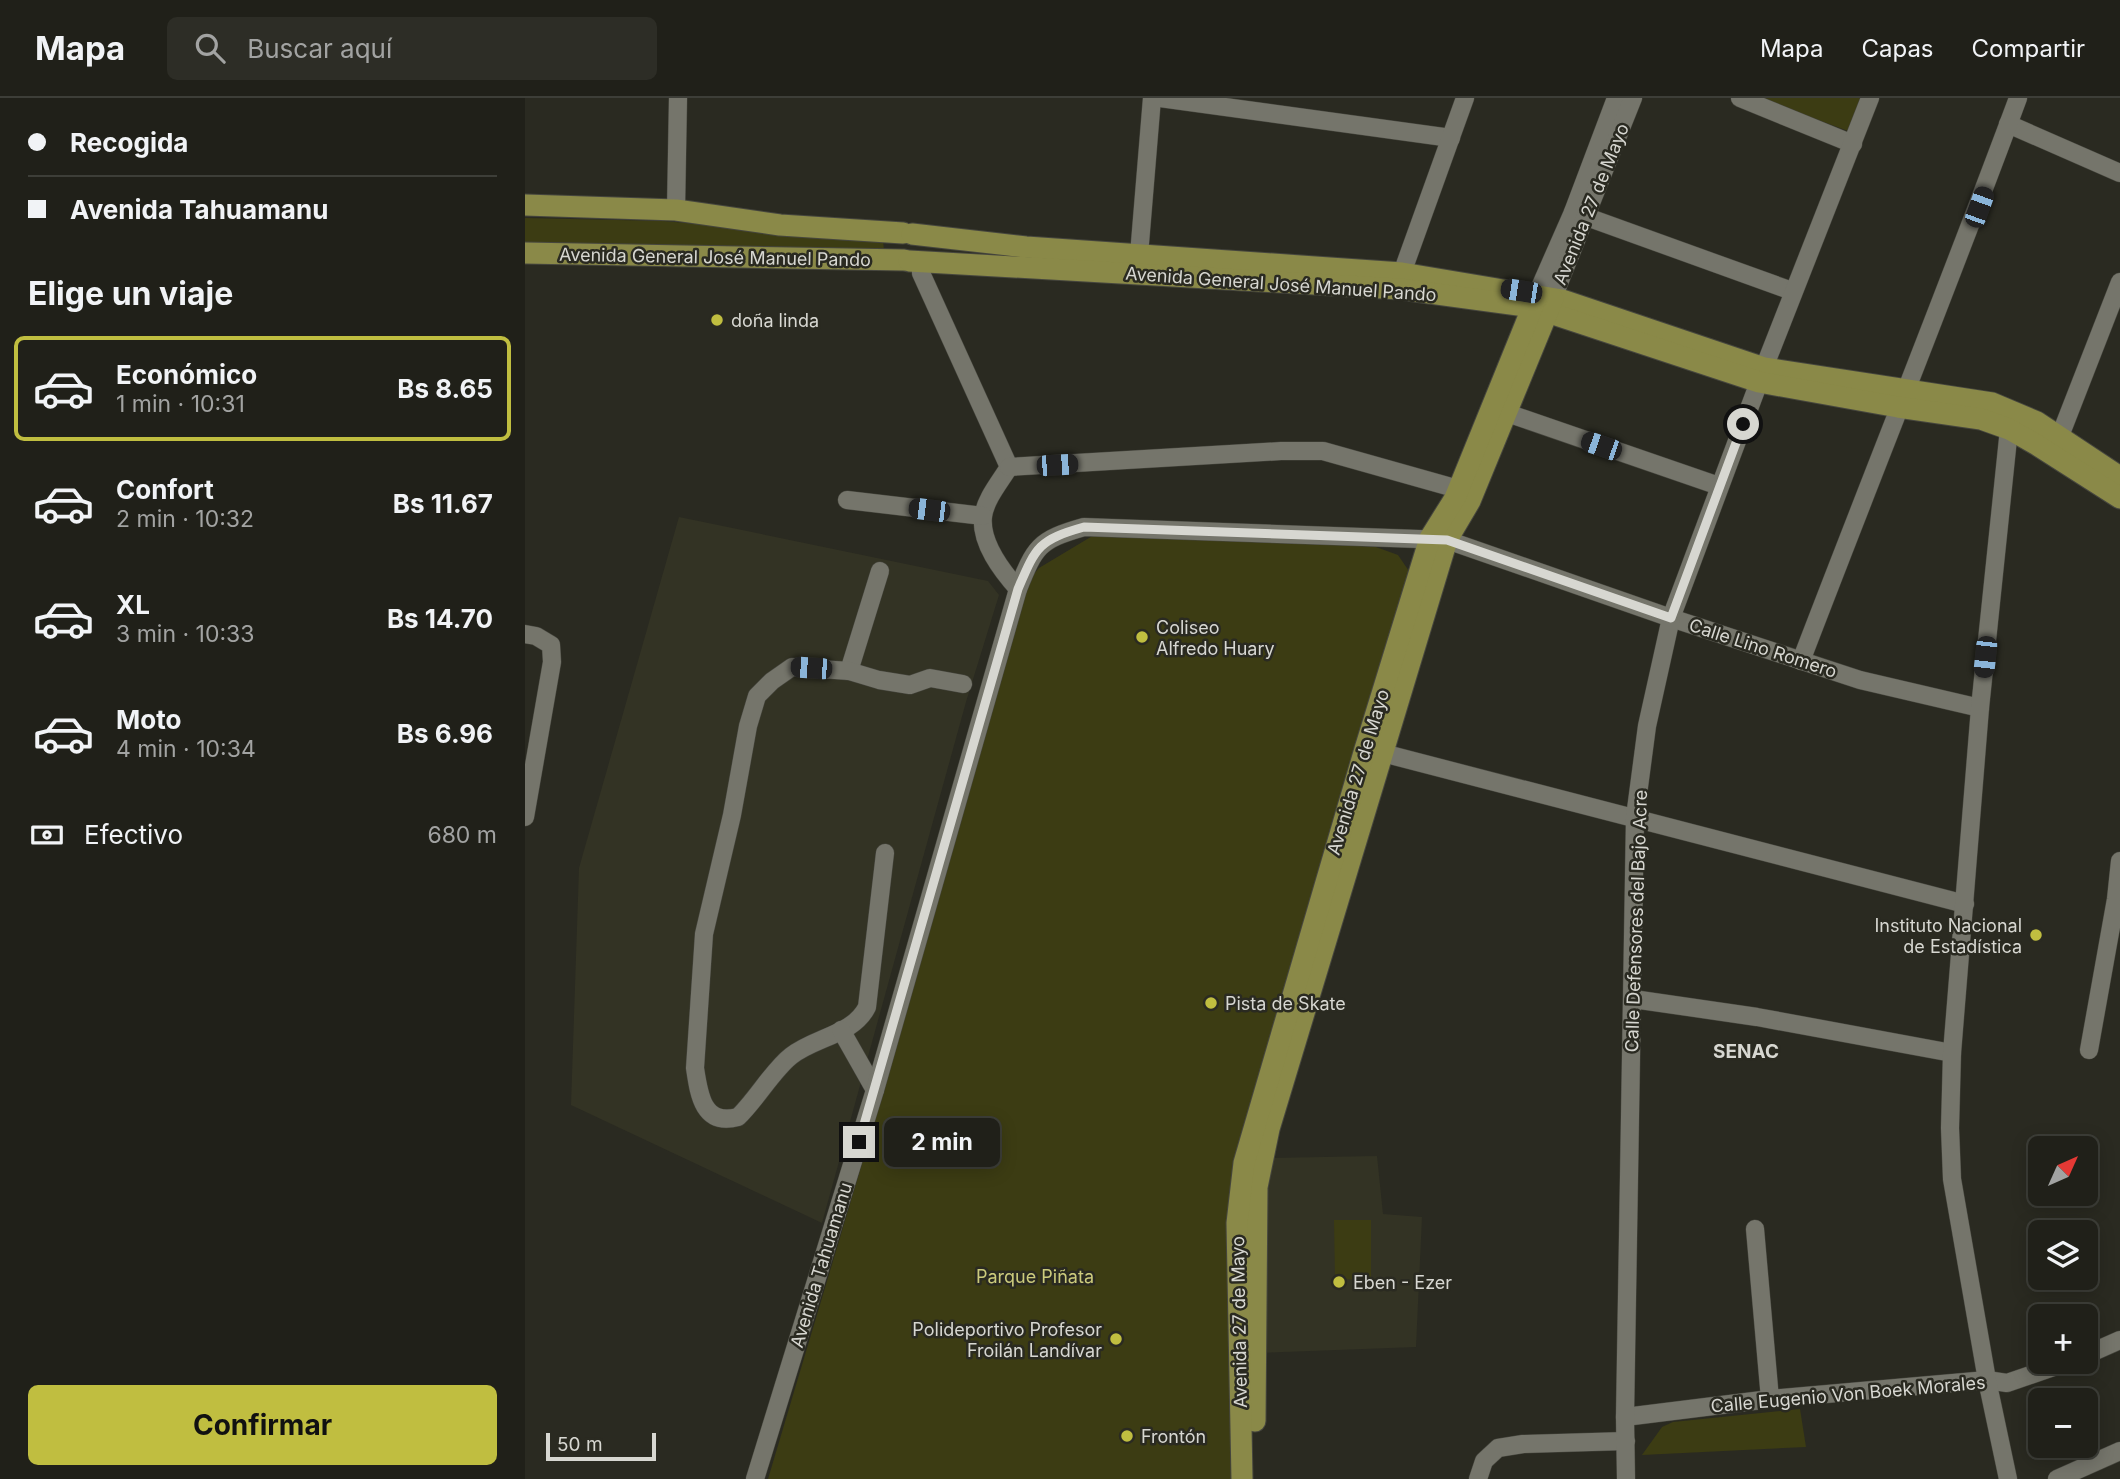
<!DOCTYPE html>
<html lang="es">
<head>
<meta charset="utf-8">
<style>
  :root { --surface:#202019; --page:#2d2d26; --text:#f1f3f6; --muted:#a2a3a2; --line:#3d3e38; --accent:#c0be40 }
  body { margin:0; font-family:Inter,sans-serif; background:var(--page); color:var(--text); height:100vh; display:flex; flex-direction:column; font-size:26px; white-space:nowrap }
  * { box-sizing:border-box; margin:0 }
  p { font-size:23px; color:var(--muted) }
  .icon { flex:none; width:38px; height:38px; fill:none; stroke:currentColor; stroke-width:2; stroke-linecap:round; stroke-linejoin:round }
  .map { position:relative; flex:1; overflow:hidden }
  .details { display:flex; flex-direction:column; background:var(--surface); width:525px }
  .details>* { flex:none }
  .hud { display:grid; align-content:center; height:154px; padding:0 28px; background:var(--surface) }
  .needle { width:46px; rotate:45deg }
  .tools { position:absolute; left:1503px; top:1038px; display:grid; gap:14px }
  .tools a { display:grid; place-items:center; width:70px; height:70px; border-radius:10px; background:var(--surface); box-shadow:0 4px 18px #0003,0 0 0 2px var(--line); font-size:35px }
  .scale { position:absolute; left:21px; bottom:18px; width:110px; box-sizing:border-box; padding-left:7px; border:4px solid #d7d7d1; border-top:0; font-size:19px; line-height:24px; white-space:nowrap; color:#d7d7d1; -webkit-text-stroke:5px #2a2a21; paint-order:stroke }
  .end { position:absolute; width:32px; height:32px; margin:-16px; border:9px solid #d7d7d1; background:#111; box-shadow:0 0 0 4px #111 }
  .from { border-radius:50% }
  .bubble { position:absolute; height:49px; border-radius:10px; background:var(--surface); box-shadow:0 4px 18px #0003,0 0 0 2px var(--line); font-size:23px; font-weight:700; line-height:49px; text-align:center }
  .car { position:absolute; width:21px; height:42px; margin:-21px -10px; border-radius:9px; box-shadow:0 0 5px 2px #0007; background:linear-gradient(#222 24%,#8ab4d8 0 40%,#222 0 76%,#8ab4d8 0 86%,#222 0) }
  .hud b { display:flex; align-items:center; gap:24px; height:66px; font-size:26px }
  .hud b+b { border-top:2px solid var(--line) }
  .hud i { width:18px; height:18px; background:var(--text) }
  ul { padding:0; list-style:none }
  li { display:flex; align-items:center; gap:21px; height:105px; margin:0 14px 10px; padding:0 14px; border:4px solid transparent; border-radius:10px }
  li div { flex:1 }
  li b { display:block; font-size:26px }
  li em { font-style:normal; font-weight:700 }
  li.current { border-color:var(--accent) }
  li>.icon { width:63px; height:63px; stroke-width:1.5 }
  h2 { padding:0 28px; font-size:32px; line-height:84px }
  .pay { display:flex; align-items:center; gap:18px; height:77px; padding:0 28px; font-size:26px }
  .pay p { margin-inline-start:auto }
  .cta { display:flex; gap:14px; margin-top:auto; padding:14px 28px }
  .cta a { flex:1; height:80px; border-radius:10px; background:var(--accent); color:#111; font-size:28px; font-weight:700; line-height:80px; text-align:center }
  header { display:flex; align-items:center; gap:42px; box-sizing:border-box; height:98px; padding:0 35px; background:var(--surface); border-bottom:2px solid var(--line) }
  header strong { font-size:33px }
  nav { display:flex; gap:38px; margin-inline-start:auto; font-size:24px }
  .search { width:490px; height:63px; background:var(--page); display:flex; align-items:center; gap:18px; box-sizing:border-box; padding:0 24px; border-radius:10px; color:var(--muted); font-size:26px }
  main { display:flex; flex:1; min-height:0 }
  .map>svg:first-child { display:block }
</style>
</head>
<body>
<header>
<strong>Mapa</strong>
<div class="search"><svg class="icon" aria-label="search" viewBox="0 0 24 24"><circle cx="10" cy="10" r="6"/><path d="M15 15l6 6"/></svg>Buscar aquí</div>
<nav><a>Mapa</a><a>Capas</a><a>Compartir</a></nav>
</header>
<main>
<section class="details">
<div class="hud">
<b><i class="from"></i>Recogida</b>
<b><i></i>Avenida Tahuamanu</b>
</div>
<h2>Elige un viaje</h2>
<ul>
<li class="current"><svg class="icon" aria-label="car" viewBox="0 0 24 24"><path d="M5 17H2v-5l4-1 3-4h7l3 4 3 1v5h-3M9 17h6M6 11h13"/><circle cx="7" cy="17" r="2"/><circle cx="17" cy="17" r="2"/></svg><div><b>Económico</b><p>1 min · 10:31</p></div><em>Bs 8.65</em></li>
<li><svg class="icon" aria-label="car" viewBox="0 0 24 24"><path d="M5 17H2v-5l4-1 3-4h7l3 4 3 1v5h-3M9 17h6M6 11h13"/><circle cx="7" cy="17" r="2"/><circle cx="17" cy="17" r="2"/></svg><div><b>Confort</b><p>2 min · 10:32</p></div><em>Bs 11.67</em></li>
<li><svg class="icon" aria-label="car" viewBox="0 0 24 24"><path d="M5 17H2v-5l4-1 3-4h7l3 4 3 1v5h-3M9 17h6M6 11h13"/><circle cx="7" cy="17" r="2"/><circle cx="17" cy="17" r="2"/></svg><div><b>XL</b><p>3 min · 10:33</p></div><em>Bs 14.70</em></li>
<li><svg class="icon" aria-label="car" viewBox="0 0 24 24"><path d="M5 17H2v-5l4-1 3-4h7l3 4 3 1v5h-3M9 17h6M6 11h13"/><circle cx="7" cy="17" r="2"/><circle cx="17" cy="17" r="2"/></svg><div><b>Moto</b><p>4 min · 10:34</p></div><em>Bs 6.96</em></li>
</ul>
<div class="pay"><svg class="icon" aria-label="cash" viewBox="0 0 24 24"><path d="M3 7h18v10H3z"/><circle cx="12" cy="12" r="2"/></svg>Efectivo<p>680 m</p></div>
<div class="cta"><a>Confirmar</a></div>
</section>
<div class="map">
<svg width="1595" height="1381" viewBox="0 0 1595 1381">
  <rect width="100%" height="100%" fill="#2a2a21"/>
  <g fill="#333324">
    <polygon points="154,419 463,483 474,497 441,604 297,1125 46,1007 54,770"/>
    <polygon points="852,1058 858,1116 897,1119 891,1249 734,1255 743,1060"/>
  </g>
  <g fill="#3c3c13">
    <polygon points="1233,0 1336,0 1323,33"/>
    <polygon points="0,120 138,123 358,142 359,153 0,146"/>
    <polygon points="569,437 697,440 851,449 873,457 888,479 726,1014 714,1381 243,1381 359,992 504,482 514,470"/>
    <polygon points="809,1122 846,1122 846,1182 810,1181"/>
    <polygon points="1275,1311 1281,1349 1117,1357 1137,1329 1148,1324"/>
  </g>
  <g fill="none" stroke-linecap="round" stroke-linejoin="round">
    <defs>
      <g id="minor">
        <polyline points="635,0 926,40"/>
        <polyline points="1215,0 1328,46"/>
        <polyline points="1483,26 1595,75"/>
        <polyline points="151,112 153,0"/>
        <polyline points="1048,114 1267,193"/>
        <polyline points="614,157 627,0"/>
        <path d="M396,163v12l88,194c-9,15 -23,31 -26,49 -3,27 19,55 35,73"/>
        <polyline points="877,175 940,0"/>
        <polyline points="1012,196 1048,114 1091,0"/>
        <polyline points="1028,200 1108,0"/>
        <polyline points="1239,270 1345,0"/>
        <polyline points="982,315 1194,388"/>
        <polyline points="1535,338 1595,184"/>
        <polyline points="484,369 756,353 798,353 933,391"/>
        <polyline points="322,402 458,418"/>
        <polyline points="0,536 11,538 26,547 27,564 0,719"/>
        <path d="M1276,563c72,-188 147,-374 217,-563"/>
        <polyline points="324,573 355,473"/>
        <polyline points="846,652 1440,806"/>
        <path d="M360,755l-18,154c-14,28 -52,30 -76,49 -18,14 -35,44 -53,61 -35,9 -39,-22 -43,-49l9,-134 28,-119 16,-89 9,-30 15,-15 20,-14 57,4 30,9 31,5 20,-7 33,6"/>
        <polyline points="1108,901 1232,919 1427,955"/>
        <polyline points="316,932 350,992"/>
        <polyline points="1564,952 1591,801 1595,763"/>
        <polyline points="1230,1131 1245,1301"/>
        <polyline points="1561,1257 1595,1242"/>
        <polyline points="1100,1319 1245,1301 1462,1282 1482,1285 1543,1264"/>
        <path d="M230,1381l120,-389 143,-501c17,-42 20,-49 66,-62l363,13 224,78 189,62 120,28"/>
        <polyline points="953,1381 959,1363 973,1350 998,1346 1101,1343"/>
        <polyline points="1101,1381 1100,1319 1110,719 1122,628 1146,520 1234,284"/>
        <polyline points="1483,1381 1462,1282 1427,1081 1425,1030 1427,955 1455,610 1484,331"/>
        <polyline points="1532,1381 1595,1353"/>
      </g>
      <g id="major">
        <polyline points="0,107 151,112 255,127 378,135"/>
        <polyline points="387,136 501,149 877,175 1037,202 1239,270 1467,305 1512,324 1595,379"/>
        <polyline points="0,155 379,162"/>
        <polyline points="384,163 875,191 1007,209 1234,284 1373,309 1456,321 1484,331 1512,347 1595,400"/>
        <polyline points="730,1323 732,1089 744,1031 922,442 945,403 1028,201"/>
        <polyline points="717,1381 712,1125 719,1065 840,651 905,440 930,400 1012,198"/>
      </g>
    </defs>
    <use href="#minor" stroke="#46463e" stroke-width="19"/>
    <use href="#major" stroke="#46463e" stroke-width="23"/>
    <use href="#minor" stroke="#75756b" stroke-width="18"/>
    <use href="#major" stroke="#8a8948" stroke-width="21"/>
  </g>
  <g fill="none" stroke-linecap="round" stroke-linejoin="round">
    <path stroke="#d7d7d1" stroke-width="9" d="M334,1044l159,-553c18,-42 20,-49 66,-62l363,13 224,78 72,-194"/>
  </g>
  <g fill="#c0be40" stroke="#2a2a21" stroke-width="2.5">
    <circle cx="192" cy="222" r="7"/>
    <circle cx="617" cy="539" r="7"/>
    <circle cx="1511" cy="837" r="7"/>
    <circle cx="686" cy="905" r="7"/>
    <circle cx="814" cy="1184" r="7"/>
    <circle cx="591" cy="1241" r="7"/>
    <circle cx="602" cy="1338" r="7"/>
  </g>
  <g text-anchor="middle" dominant-baseline="central" stroke-width="5" stroke-linejoin="round" paint-order="stroke">
    <g font-size="18" fill="#d7d7d1" stroke="#2a2a21">
      <text transform="translate(1066 106) rotate(-68)">Avenida 27 de Mayo</text>
      <text transform="translate(190 159) rotate(1)">Avenida General José Manuel Pando</text>
      <text transform="translate(756 186) rotate(4)">Avenida General José Manuel Pando</text>
      <text transform="translate(1238 550) rotate(18)">Calle Lino Romero</text>
      <text transform="translate(833 674) rotate(-73)">Avenida 27 de Mayo</text>
      <text transform="translate(1111 823) rotate(-88)">Calle Defensores del Bajo Acre</text>
      <text transform="translate(296 1167) rotate(-73)">Avenida Tahuamanu</text>
      <text transform="translate(714 1224) rotate(-91)">Avenida 27 de Mayo</text>
      <text transform="translate(1323 1296) rotate(-5)">Calle Eugenio Von Boek Morales</text>
    </g>
    <g font-size="18" fill="#d7d7d1" stroke="#2a2a21" text-anchor="start">
      <text x="206" y="222">doña linda</text>
      <text x="631" y="529">Coliseo<tspan x="631" dy="21">Alfredo Huary</tspan></text>
      <text x="1497" y="827" text-anchor="end">Instituto Nacional<tspan x="1497" dy="21">de Estadística</tspan></text>
      <text x="700" y="905">Pista de Skate</text>
      <text x="828" y="1184">Eben - Ezer</text>
      <text x="577" y="1231" text-anchor="end">Polideportivo Profesor<tspan x="577" dy="21">Froilán Landívar</tspan></text>
      <text x="616" y="1338">Frontón</text>
    </g>
    <g font-size="18" fill="#cccb7c" stroke="#2a2a21">
      <text x="510" y="1178">Parque Piñata</text>
    </g>
    <g font-size="19" font-weight="bold" fill="#d7d7d1" stroke="#2a2a21">
      <text x="1221" y="953">SENAC</text>
    </g>
  </g>
</svg>
<div class="tools">
<a><svg class="needle" viewBox="-14 -14 28 28"><path d="M0-13l5 13h-10z" fill="#e53935"/><path d="M0 13l5-13h-10z" fill="#a2a3a2"/></svg></a>
<a><svg class="icon" aria-label="layers" viewBox="0 0 24 24"><path d="M12 4l9 5-9 5-9-5zM3 14l9 5 9-5"/></svg></a>
<a>+</a>
<a>−</a>
</div>
<div class="scale">50 m</div>
<i class="end from" style="left:1218px;top:326px"></i>
<i class="end" style="left:334px;top:1044px"></i>
<div class="bubble" style="left:359px;top:1020px;width:116px">2 min</div>
<i class="car" style="left:1454px;top:109px;rotate:20deg"></i>
<i class="car" style="left:996px;top:193px;rotate:279deg"></i>
<i class="car" style="left:1076px;top:348px;rotate:289deg"></i>
<i class="car" style="left:532px;top:367px;rotate:87deg"></i>
<i class="car" style="left:404px;top:412px;rotate:277deg"></i>
<i class="car" style="left:1460px;top:559px;rotate:186deg"></i>
<i class="car" style="left:286px;top:570px;rotate:274deg"></i>
</div>
</main>
</body>
</html>
